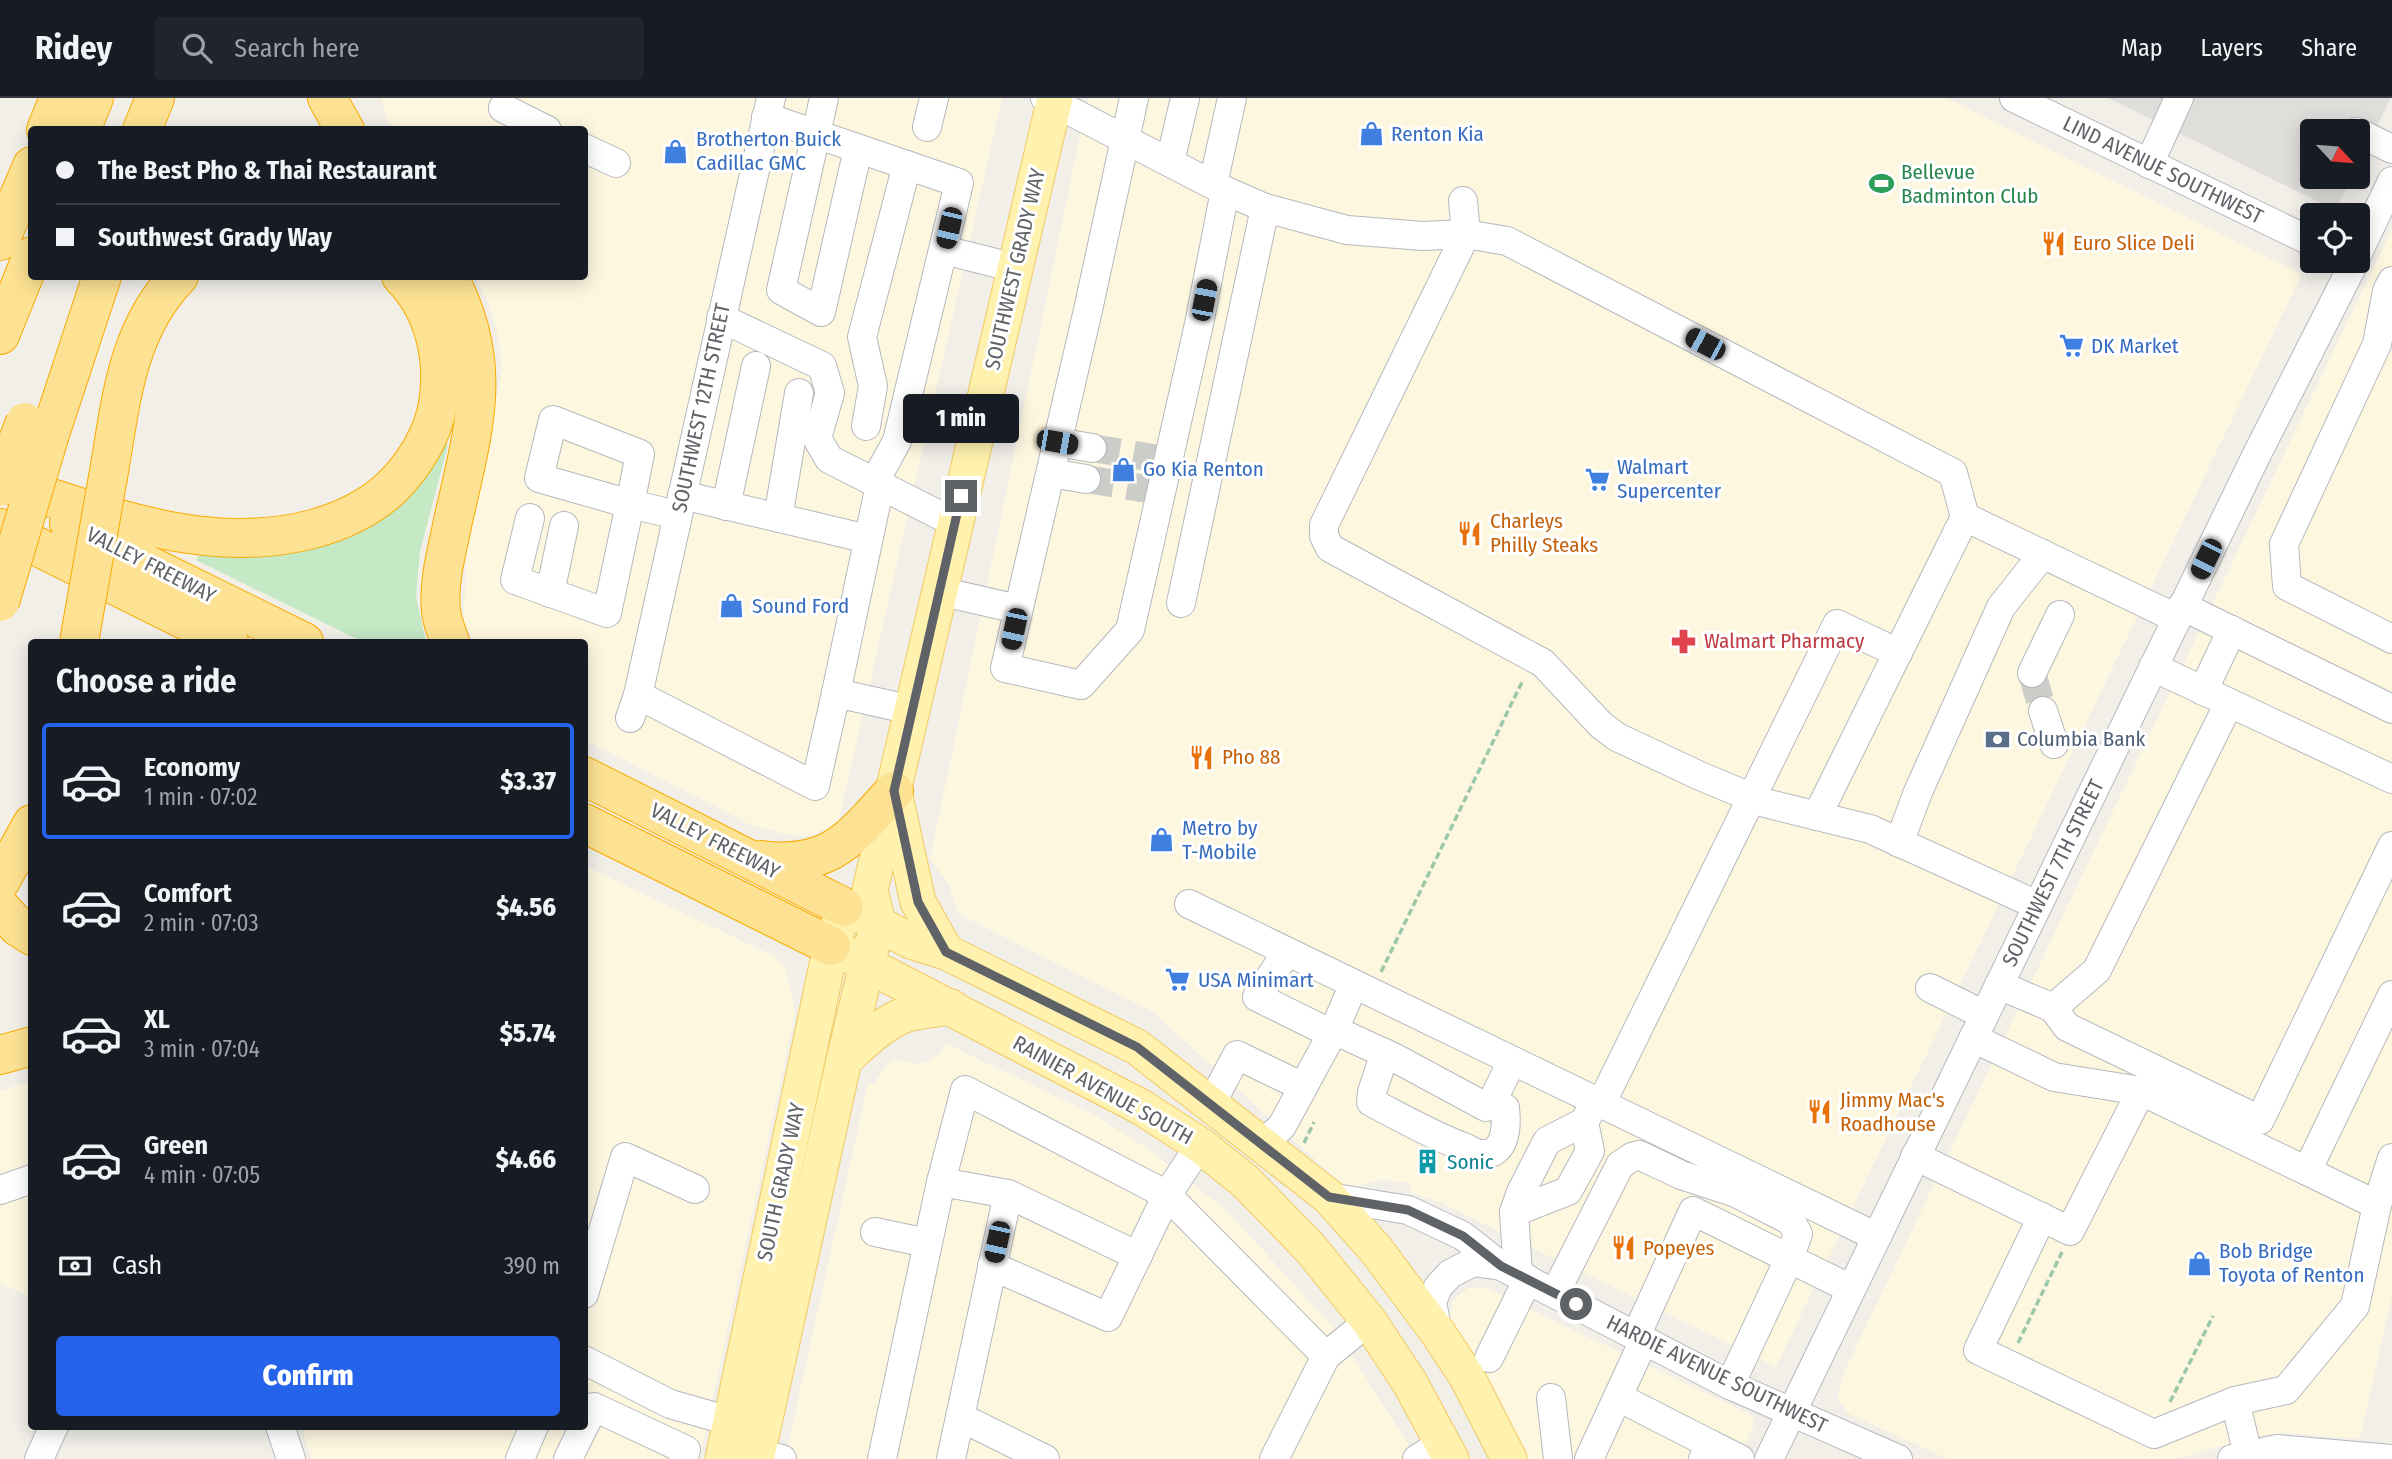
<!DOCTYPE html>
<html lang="en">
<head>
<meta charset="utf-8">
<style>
  :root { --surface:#171b24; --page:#20242c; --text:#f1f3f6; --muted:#9ea1a6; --line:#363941; --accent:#2563eb }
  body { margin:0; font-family:"Fira Sans Condensed",sans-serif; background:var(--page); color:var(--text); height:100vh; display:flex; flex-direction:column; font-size:26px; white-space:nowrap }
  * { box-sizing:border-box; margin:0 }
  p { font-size:23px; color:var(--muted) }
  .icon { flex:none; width:38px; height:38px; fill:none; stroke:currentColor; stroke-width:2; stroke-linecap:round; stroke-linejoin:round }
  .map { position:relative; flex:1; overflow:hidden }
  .sheet { position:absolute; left:28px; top:541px; width:560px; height:791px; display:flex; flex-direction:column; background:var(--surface); border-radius:7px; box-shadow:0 4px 18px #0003 }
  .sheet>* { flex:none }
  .top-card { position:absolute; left:28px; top:28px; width:560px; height:154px; border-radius:7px; box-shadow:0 4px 18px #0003; display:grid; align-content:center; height:154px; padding:0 28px; background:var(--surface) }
  .needle { width:46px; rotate:116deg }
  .buttons { position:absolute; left:2300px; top:21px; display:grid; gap:14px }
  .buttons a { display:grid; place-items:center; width:70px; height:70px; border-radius:7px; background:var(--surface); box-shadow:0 4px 18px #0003; font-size:35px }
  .end { position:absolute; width:32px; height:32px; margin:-16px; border:9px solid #5f6368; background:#fff; box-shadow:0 0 0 4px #fff }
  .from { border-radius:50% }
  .bubble { position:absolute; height:49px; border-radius:7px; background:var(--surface); box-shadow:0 4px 18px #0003; font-size:23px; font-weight:800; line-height:49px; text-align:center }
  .car { position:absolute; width:21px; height:42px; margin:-21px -10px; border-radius:9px; box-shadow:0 0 5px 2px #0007; background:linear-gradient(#222 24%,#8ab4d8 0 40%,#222 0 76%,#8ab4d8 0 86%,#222 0) }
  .top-card b { display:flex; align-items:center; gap:24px; height:66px; font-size:26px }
  .top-card b+b { border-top:2px solid var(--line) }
  .top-card i { width:18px; height:18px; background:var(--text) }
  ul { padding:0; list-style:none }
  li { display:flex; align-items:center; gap:21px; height:116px; margin:0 14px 10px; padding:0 14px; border:4px solid transparent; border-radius:7px }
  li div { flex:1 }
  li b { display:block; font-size:26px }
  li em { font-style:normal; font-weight:800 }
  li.current { border-color:var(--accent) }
  li>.icon { width:63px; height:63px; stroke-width:1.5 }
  h2 { padding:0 28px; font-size:32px; line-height:84px }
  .pay { display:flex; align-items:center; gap:18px; height:77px; padding:0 28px; font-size:26px }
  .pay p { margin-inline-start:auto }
  .action { display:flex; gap:14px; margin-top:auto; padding:14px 28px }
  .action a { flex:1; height:80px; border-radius:7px; background:var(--accent); color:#fff; font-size:28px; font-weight:800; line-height:80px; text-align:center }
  header { display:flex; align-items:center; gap:42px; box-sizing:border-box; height:98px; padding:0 35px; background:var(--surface); border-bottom:2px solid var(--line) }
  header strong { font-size:33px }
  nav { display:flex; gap:38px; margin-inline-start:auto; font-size:24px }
  .search { width:490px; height:63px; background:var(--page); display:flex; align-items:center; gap:18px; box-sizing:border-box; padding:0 24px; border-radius:7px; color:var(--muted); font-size:26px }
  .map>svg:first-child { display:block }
</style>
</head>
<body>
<header>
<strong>Ridey</strong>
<div class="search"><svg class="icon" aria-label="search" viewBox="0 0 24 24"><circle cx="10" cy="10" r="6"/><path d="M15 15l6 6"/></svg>Search here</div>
<nav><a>Map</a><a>Layers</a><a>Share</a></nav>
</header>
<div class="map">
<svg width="2392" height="1361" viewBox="0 0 2392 1361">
  <rect width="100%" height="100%" fill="#f1efe8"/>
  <g fill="#fef7e0">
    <polygon points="380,0 1002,0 839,722 827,731 807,738 784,736 753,728 585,642 584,544 474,544 464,524 466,458 502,271 498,238 488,203 474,179 584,178 584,32 391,31"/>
    <polygon points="1088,0 1946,0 2302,176 1776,1269 1441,1105 1410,1094 1411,1085 1382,1082 1348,1091 1151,913 957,815 949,787 930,761"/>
    <polygon points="2392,131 2392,1198 2360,1341 2288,1335 2263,1337 2174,1361 1948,1361 1849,1316 1837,1300 1844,1274"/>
    <polygon points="585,768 776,859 787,874 795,915 700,1361 312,1361 301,1328 584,1328"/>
    <polygon points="945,945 1095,1017 1151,1053 1225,1111 1334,1230 1418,1361 785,1361 868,985 874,986 888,965 897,961 918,966 930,962 940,956"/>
    <polygon points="31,983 31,1199 0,1185 0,993"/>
    <polygon points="1484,1189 1753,1318 1754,1327 1738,1361 1521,1361 1448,1221 1453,1203 1468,1190"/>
  </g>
  <polygon fill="#e0deda" points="2108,0 2391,0 2357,67 2357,33 2312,33 2312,79 2352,79 2335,112"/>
  <polygon fill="#c5e8c5" points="435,343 448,347 420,453 416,498 426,544 363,544 196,462 200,456 276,454"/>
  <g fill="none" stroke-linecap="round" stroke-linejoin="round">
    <g stroke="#ccccc8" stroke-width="28" stroke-dasharray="28 14" stroke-linecap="butt">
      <polyline points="1092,350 1159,361"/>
      <polyline points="1086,381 1153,392"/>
      <polyline points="2032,575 2043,613"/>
    </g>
    <defs>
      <g id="minor">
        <polyline points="824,0 781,192 821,214 858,51"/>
        <polyline points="1045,0 1217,89 1265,110 1347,132 1423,138 1466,136 1507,143 1953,375 1965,419 2176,520"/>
        <polyline points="1134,0 1088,212 1005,570 1081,587 1130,532 1199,226 1225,93"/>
        <polyline points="2014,0 2312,144"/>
        <polyline points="503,10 547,32"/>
        <polyline points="766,19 959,85 897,343 874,385"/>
        <polyline points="927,29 934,0"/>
        <polyline points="2357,34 2392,51"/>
        <polyline points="584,50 616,65"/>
        <polyline points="1170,64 1185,0"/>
        <polyline points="2149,66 2179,0"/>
        <polyline points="1213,86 1232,0"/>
        <polyline points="1463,103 1466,136 1324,427 1324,438 1330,450 1543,565 1601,627 1617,639 1700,678 1765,705 1870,731 2037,807"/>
        <polyline points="944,152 1015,170"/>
        <polyline points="2357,157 2392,83"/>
        <polyline points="2392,183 2387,193 2377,246 2284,446 2287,488 2392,541"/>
        <polyline points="721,220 822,268 830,295 817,340 829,361 955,425"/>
        <polygon points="553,322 640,356 630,406 539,380"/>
        <polyline points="866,328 873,288 862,239 907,67"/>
        <polyline points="1057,344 1092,350"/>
        <polyline points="1051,375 1086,381"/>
        <polyline points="682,397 868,441"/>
        <polyline points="726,408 756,268"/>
        <polyline points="530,420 515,482 607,515 630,406 677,417"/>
        <polyline points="778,420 799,295"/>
        <polyline points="939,493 1018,511"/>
        <polyline points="550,495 564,428"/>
        <polyline points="1181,505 1265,110"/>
        <polyline points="2182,508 2392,611"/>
        <polyline points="2153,569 2392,681"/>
        <polyline points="2032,575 2060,517"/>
        <polyline points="2203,593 2232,532"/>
        <polyline points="836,595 880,387"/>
        <polyline points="638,597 815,688 836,595 912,612"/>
        <polyline points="2043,613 2054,646"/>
        <polyline points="630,620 638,597 771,0"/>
        <polyline points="1817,718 1965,419"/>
        <polyline points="1899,745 1918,694 2001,509 2043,456"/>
        <polyline points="1189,806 1877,1139"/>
        <polyline points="1287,854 1257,899 1332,936"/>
        <polyline points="1999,887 2053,910 2067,929 2260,1022 2392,748"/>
        <polyline points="1930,890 1984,917"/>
        <polyline points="2053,910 2097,872 2229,605"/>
        <polyline points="1334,932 1397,961 1486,1009 1492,1004 1512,963"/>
        <polyline points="1973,940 2054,979 2141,993 2307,1073 2392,897"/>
        <path d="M1385,955l-13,39 -1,10c31,16 62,34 95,46 4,2 10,6 15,6 26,2 26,-30 24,-46"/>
        <polyline points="1211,1006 1237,957 1303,989"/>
        <polyline points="1601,1006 1837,526 1898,555"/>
        <polyline points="1263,1046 1282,1028 1334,932 1354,886"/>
        <polyline points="1915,1058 2070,1133 2141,993"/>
        <polyline points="2307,1073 2377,1107"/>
        <polyline points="941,1084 965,992 1167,1097 1326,1258"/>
        <polyline points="0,1092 32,1081"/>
        <polyline points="1008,1096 1138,1158"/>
        <polyline points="1329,1099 1408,1112 1463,1138 1501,1168"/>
        <polyline points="1514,1114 1568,1093 1590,1053 1584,1024"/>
        <polyline points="2042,1119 1978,1252 2154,1336 2235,1303 2286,1292 2355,1208 2377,1107 2392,1060"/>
        <polyline points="875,1134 927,1145"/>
        <polyline points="992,1168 1108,1219 1167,1097 1200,1047"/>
        <polyline points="1518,1176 1514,1114 1521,1094 1547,1043 1584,1024 1596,1003"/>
        <polyline points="1555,1195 1620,1067 1632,1059 1639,1057 1681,1077 1736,1095 1791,1123 1798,1136 1789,1161 1730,1287"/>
        <polyline points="584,1196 625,1059 695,1091"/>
        <polyline points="1438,1235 1432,1204 1438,1189 1450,1176 1473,1164 1501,1168 1730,1287 1898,1361"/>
        <polyline points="1636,1238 1693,1113 1851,1191"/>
        <polyline points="1489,1260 1528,1181"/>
        <polyline points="584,1262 670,1306 730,1323"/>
        <polyline points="1618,1299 1710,1346 1703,1361"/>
        <polyline points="1551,1300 1558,1361"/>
        <polyline points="2235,1303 2248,1357"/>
        <polyline points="960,1319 1045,1361"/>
        <polyline points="280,1328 291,1361"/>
        <polyline points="584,1328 594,1309 686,1352 683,1361"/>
        <polyline points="1710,1346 1740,1361"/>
        <polyline points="757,1355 782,1361"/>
        <polyline points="39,1361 54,1328"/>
        <polyline points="520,1361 534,1328"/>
        <polyline points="568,1361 584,1328"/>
        <polyline points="882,1361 941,1084 1008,1096 951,1361"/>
        <polyline points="1274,1361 1326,1258 1369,1223"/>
        <polyline points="1417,1361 1444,1344"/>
        <polyline points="1589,1361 1644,1242"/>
        <polyline points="1769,1361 2257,356 2355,163"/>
        <polyline points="2232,1361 2277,1351 2392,1361"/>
      </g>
      <g id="major">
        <polyline points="896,703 918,804 946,854"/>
        <polyline points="844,809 911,843 946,854 1137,949 1329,1099 1377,1153 1438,1235 1467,1279 1509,1361"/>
        <polyline points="878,826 870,792 1055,0"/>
        <polyline points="831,848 1141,1009 1200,1047 1246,1084 1311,1151 1369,1223 1410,1285 1451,1361"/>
        <path d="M844,962c20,-18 38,-37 63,-46 14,-4 30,-5 44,-7"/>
        <polyline points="723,1361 827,867 838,828"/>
        <polyline points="756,1361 844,962 872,846"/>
      </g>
      <g id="highway">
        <polyline points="327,0 345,32"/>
        <polyline points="46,32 59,0"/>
        <polyline points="81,32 94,0"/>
        <polyline points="142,32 155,0"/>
        <polyline points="0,143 32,68"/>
        <path d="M448,178c48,88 25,155 5,245 -6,30 -15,60 -12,90 1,11 6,21 9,31"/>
        <polyline points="0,237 32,158"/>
        <polyline points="50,336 102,178"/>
        <path d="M108,379c13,-73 17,-145 71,-201"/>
        <path d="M2,384c101,32 204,75 311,47 29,-8 57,-21 79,-42 22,-22 41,-52 46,-83 7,-45 -3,-94 -37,-128"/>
        <polyline points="69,425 140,463 304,544"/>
        <polyline points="0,430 229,544"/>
        <polyline points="584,678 844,809"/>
        <polyline points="584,725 831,848"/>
        <path d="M761,762c70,9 90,-22 133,-69"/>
        <polyline points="0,784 32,726"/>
        <polyline points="0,809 18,829 32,838"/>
        <polyline points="0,957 32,948"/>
      </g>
    </defs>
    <use href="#minor" stroke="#b5b8bc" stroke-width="30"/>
    <use href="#major" stroke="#f2c960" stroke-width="37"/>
    <use href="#highway" stroke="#f9ab00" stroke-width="40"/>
    <g stroke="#9cc7a9" stroke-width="3.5" stroke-dasharray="7 3.5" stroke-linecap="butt">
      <polyline points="1381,874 1523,582"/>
      <polyline points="1304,1045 1314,1024"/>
      <polyline points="2018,1245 2062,1154"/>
      <polyline points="2170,1304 2213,1218"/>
    </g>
    <use href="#minor" stroke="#fff" stroke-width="28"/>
    <use href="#major" stroke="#fff2af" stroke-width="35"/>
    <use href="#highway" stroke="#fde293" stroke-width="38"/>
    <defs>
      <g id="highway-bridge">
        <polyline points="0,389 25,324"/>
        <polyline points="0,504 50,336"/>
        <polyline points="79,544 108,379"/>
      </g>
    </defs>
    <use href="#highway-bridge" stroke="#f9ab00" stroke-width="40" stroke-linecap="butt"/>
    <use href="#highway-bridge" stroke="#fde293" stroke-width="38"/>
  </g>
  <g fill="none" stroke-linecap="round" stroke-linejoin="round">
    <polyline stroke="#5f6368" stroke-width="9" points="961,398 894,693 918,804 946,854 1137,949 1329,1099 1408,1112 1463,1138 1501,1168 1576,1206"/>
  </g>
  <defs>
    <symbol id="shop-bare" viewBox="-9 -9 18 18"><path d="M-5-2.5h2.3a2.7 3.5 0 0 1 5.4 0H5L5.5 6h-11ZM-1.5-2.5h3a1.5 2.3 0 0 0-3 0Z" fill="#3f7fe0" stroke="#fff" stroke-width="2.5" paint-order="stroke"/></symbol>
    <symbol id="stadium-bare" viewBox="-9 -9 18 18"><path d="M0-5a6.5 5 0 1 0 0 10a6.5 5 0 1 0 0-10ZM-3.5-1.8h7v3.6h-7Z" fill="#2e9e5b" stroke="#fff" stroke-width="2.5" paint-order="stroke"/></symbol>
    <symbol id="restaurant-bare" viewBox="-9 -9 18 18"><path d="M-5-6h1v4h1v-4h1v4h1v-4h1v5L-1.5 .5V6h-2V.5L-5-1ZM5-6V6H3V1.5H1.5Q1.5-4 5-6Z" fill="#e8710a" stroke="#fff" stroke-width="2.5" paint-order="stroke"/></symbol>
    <symbol id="supermarket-bare" viewBox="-9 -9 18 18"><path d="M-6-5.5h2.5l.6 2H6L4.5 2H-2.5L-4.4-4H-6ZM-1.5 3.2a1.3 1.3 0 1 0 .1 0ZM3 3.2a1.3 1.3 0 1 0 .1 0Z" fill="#3f7fe0" stroke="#fff" stroke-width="2.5" paint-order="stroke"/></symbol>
    <symbol id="pharmacy-bare" viewBox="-9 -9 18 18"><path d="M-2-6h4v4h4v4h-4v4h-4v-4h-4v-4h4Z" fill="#e0444e" stroke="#fff" stroke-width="2.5" paint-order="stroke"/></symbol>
    <symbol id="bank-bare" viewBox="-9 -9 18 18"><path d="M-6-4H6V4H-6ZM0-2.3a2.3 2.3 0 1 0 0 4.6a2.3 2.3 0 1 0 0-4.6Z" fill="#5c6f8a" stroke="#fff" stroke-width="2.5" paint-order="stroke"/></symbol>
    <symbol id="building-bare" viewBox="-9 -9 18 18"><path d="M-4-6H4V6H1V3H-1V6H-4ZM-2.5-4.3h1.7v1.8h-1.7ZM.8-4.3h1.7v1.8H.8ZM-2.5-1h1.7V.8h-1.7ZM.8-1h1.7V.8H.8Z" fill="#0f9aa8" stroke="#fff" stroke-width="2.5" paint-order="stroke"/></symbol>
  </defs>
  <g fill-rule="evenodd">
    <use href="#shop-bare" x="1354" y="18" width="35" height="35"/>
    <use href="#shop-bare" x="658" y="36" width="35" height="35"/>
    <use href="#stadium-bare" x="1864" y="68" width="35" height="35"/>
    <use href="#restaurant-bare" x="2036" y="128" width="35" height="35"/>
    <use href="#supermarket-bare" x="2054" y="230" width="35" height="35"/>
    <use href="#shop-bare" x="1106" y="354" width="35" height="35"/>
    <use href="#supermarket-bare" x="1580" y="364" width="35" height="35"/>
    <use href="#restaurant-bare" x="1452" y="418" width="35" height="35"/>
    <use href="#shop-bare" x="714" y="490" width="35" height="35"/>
    <use href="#pharmacy-bare" x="1666" y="526" width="35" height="35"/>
    <use href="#bank-bare" x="1980" y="624" width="35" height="35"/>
    <use href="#restaurant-bare" x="1184" y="642" width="35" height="35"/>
    <use href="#shop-bare" x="1144" y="724" width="35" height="35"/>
    <use href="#supermarket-bare" x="1160" y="864" width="35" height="35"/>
    <use href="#restaurant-bare" x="1802" y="996" width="35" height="35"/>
    <use href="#building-bare" x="1410" y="1046" width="35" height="35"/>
    <use href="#restaurant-bare" x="1606" y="1132" width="35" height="35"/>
    <use href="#shop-bare" x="2182" y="1148" width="35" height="35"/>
  </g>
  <g text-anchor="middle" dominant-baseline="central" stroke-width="6" stroke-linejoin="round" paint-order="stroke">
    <g font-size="21" fill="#366cbe" stroke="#fff" text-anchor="start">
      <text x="1391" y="36">Renton Kia</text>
      <text x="696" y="41">Brotherton Buick<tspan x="696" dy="24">Cadillac GMC</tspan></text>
      <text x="2091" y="248">DK Market</text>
      <text x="1617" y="369">Walmart<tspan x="1617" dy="24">Supercenter</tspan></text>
      <text x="1143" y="371">Go Kia Renton</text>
      <text x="752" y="508">Sound Ford</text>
      <text x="1182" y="730">Metro by<tspan x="1182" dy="24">T-Mobile</tspan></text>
      <text x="1198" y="882">USA Minimart</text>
      <text x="2219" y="1153">Bob Bridge<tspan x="2219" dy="24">Toyota of Renton</tspan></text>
    </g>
    <g font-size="21" fill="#5f6368" stroke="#fff">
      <text transform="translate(2163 72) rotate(26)">LIND AVENUE SOUTHWEST</text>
      <text transform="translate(1015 171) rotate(-77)">SOUTHWEST GRADY WAY</text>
      <text transform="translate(701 310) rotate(-78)">SOUTHWEST 12TH STREET</text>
      <text transform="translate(151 467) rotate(27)">VALLEY FREEWAY</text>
      <text transform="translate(715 743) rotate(27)">VALLEY FREEWAY</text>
      <text transform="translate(2053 775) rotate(-64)">SOUTHWEST 7TH STREET</text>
      <text transform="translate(1103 992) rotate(29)">RAINIER AVENUE SOUTH</text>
      <text transform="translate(781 1084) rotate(-78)">SOUTH GRADY WAY</text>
      <text transform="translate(1717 1276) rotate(26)">HARDIE AVENUE SOUTHWEST</text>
    </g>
    <g font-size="21" fill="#27864d" stroke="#fff" text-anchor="start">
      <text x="1901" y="74">Bellevue<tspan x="1901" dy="24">Badminton Club</tspan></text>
    </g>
    <g font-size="21" fill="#c56008" stroke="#fff" text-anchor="start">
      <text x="2073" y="145">Euro Slice Deli</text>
      <text x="1490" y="423">Charleys<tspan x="1490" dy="24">Philly Steaks</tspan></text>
      <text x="1222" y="659">Pho 88</text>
      <text x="1840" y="1002">Jimmy Mac's<tspan x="1840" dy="24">Roadhouse</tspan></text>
      <text x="1643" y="1150">Popeyes</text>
    </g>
    <g font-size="21" fill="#be3a42" stroke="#fff" text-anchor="start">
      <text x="1704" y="543">Walmart Pharmacy</text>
    </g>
    <g font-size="21" fill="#4e5e75" stroke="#fff" text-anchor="start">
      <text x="2017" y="641">Columbia Bank</text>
    </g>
    <g font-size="21" fill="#0d838f" stroke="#fff" text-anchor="start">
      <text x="1447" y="1064">Sonic</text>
    </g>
  </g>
</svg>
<div class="buttons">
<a><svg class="needle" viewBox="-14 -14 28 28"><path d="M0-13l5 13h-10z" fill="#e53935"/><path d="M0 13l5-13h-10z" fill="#9ea1a6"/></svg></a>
<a><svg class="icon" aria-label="locate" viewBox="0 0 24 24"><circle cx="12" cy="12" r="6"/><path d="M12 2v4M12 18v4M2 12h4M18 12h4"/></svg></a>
</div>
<i class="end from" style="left:1576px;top:1206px"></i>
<i class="end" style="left:961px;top:398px"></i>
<div class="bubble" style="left:903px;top:296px;width:116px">1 min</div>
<i class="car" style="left:949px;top:130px;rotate:193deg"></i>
<i class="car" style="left:1204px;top:202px;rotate:11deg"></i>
<i class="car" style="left:1705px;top:246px;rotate:298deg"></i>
<i class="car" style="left:1057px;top:344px;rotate:100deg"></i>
<i class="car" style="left:2206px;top:461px;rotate:206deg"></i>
<i class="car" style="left:1014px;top:531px;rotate:192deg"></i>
<i class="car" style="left:997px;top:1144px;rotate:192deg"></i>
<div class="top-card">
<b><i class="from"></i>The Best Pho &amp; Thai Restaurant</b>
<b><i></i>Southwest Grady Way</b>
</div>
<section class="sheet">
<h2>Choose a ride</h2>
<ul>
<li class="current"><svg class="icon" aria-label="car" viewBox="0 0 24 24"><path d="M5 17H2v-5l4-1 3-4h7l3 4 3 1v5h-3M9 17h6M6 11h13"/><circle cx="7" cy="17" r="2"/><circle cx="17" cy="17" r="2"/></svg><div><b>Economy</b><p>1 min · 07:02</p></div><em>$3.37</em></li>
<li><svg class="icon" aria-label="car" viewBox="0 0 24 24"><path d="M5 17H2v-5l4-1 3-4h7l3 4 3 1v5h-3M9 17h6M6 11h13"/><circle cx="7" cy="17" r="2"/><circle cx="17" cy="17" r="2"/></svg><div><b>Comfort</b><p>2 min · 07:03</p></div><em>$4.56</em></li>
<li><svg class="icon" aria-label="car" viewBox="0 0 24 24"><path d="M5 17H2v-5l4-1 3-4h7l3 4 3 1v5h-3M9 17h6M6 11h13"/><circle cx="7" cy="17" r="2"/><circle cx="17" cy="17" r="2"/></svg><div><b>XL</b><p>3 min · 07:04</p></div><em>$5.74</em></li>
<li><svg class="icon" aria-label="car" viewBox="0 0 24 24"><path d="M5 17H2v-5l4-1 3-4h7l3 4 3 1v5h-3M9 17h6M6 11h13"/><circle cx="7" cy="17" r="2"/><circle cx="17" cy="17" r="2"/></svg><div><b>Green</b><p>4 min · 07:05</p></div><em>$4.66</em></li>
</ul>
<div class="pay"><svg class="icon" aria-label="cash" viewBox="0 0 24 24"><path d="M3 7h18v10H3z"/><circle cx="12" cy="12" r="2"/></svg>Cash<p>390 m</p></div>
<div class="action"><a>Confirm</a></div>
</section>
</div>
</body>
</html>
